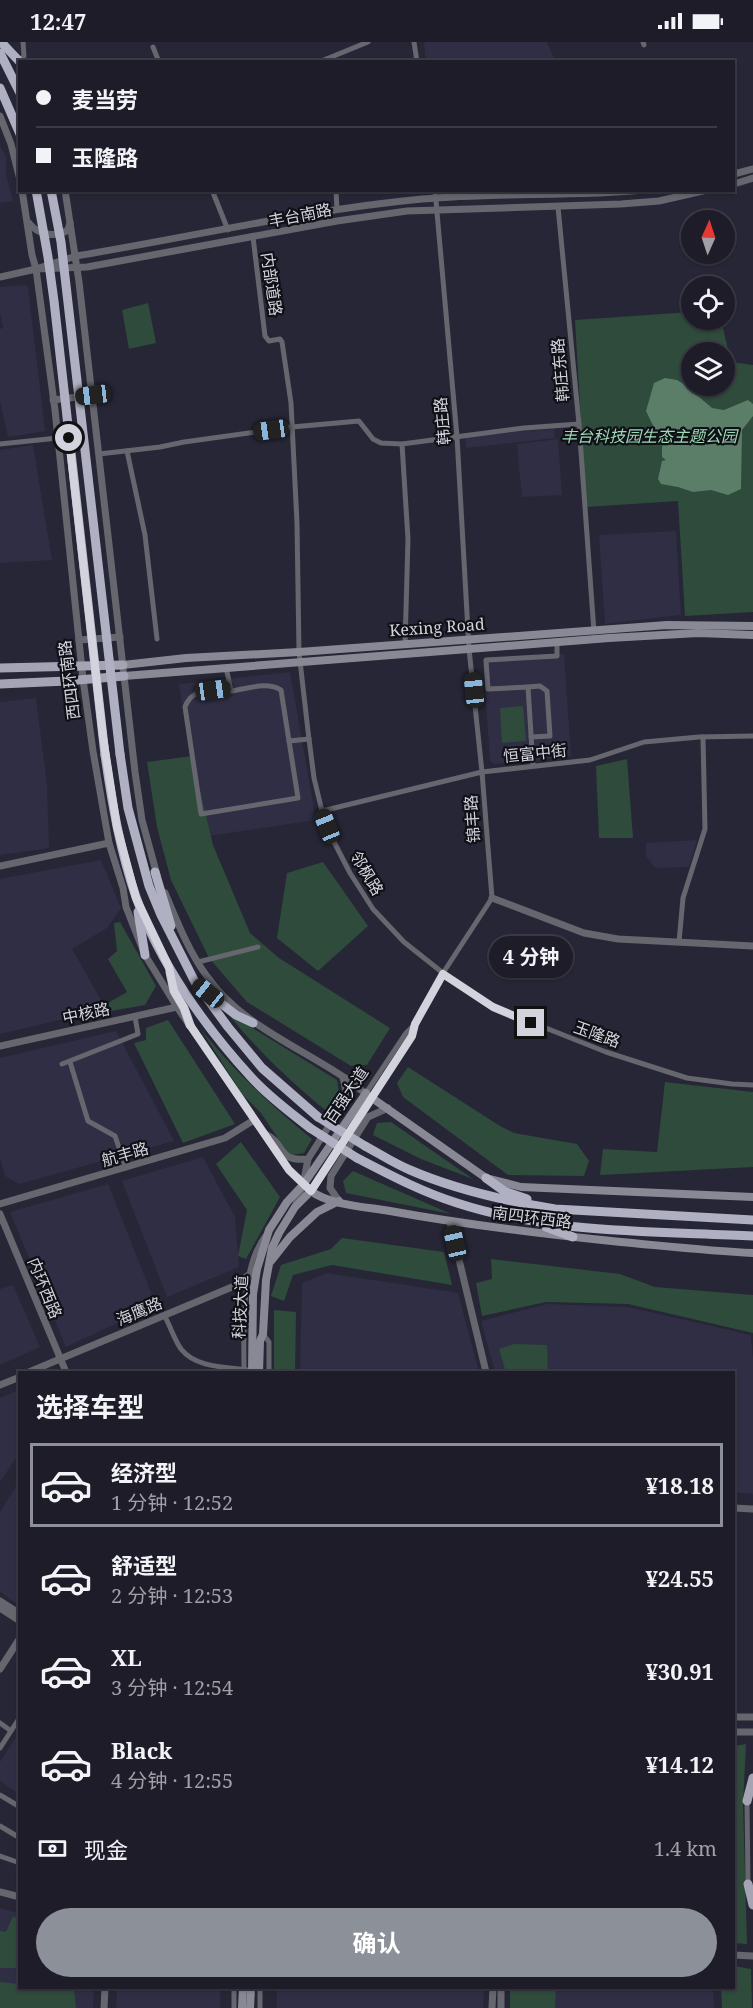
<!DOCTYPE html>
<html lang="zh">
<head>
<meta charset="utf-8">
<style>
  :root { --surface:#1d1c28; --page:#252530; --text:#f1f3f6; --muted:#a0a1a8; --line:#3b3a45; --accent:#8c9099 }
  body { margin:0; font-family:"Noto Serif","Noto Sans SC",serif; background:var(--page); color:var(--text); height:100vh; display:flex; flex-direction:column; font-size:22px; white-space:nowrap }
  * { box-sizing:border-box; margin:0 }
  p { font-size:20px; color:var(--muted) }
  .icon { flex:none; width:33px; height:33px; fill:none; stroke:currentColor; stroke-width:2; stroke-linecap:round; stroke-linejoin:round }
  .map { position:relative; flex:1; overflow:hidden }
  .sheet { position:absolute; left:18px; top:1329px; width:717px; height:618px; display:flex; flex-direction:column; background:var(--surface); border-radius:0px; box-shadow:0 2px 4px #0004,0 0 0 2px var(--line) }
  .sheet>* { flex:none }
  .guide { position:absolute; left:18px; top:18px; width:717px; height:132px; border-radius:0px; box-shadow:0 2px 4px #0004,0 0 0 2px var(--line); display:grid; align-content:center; height:132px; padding:0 18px; background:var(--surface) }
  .needle { width:39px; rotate:3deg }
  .tools { position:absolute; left:681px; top:168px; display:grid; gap:12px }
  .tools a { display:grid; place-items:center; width:54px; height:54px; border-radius:50%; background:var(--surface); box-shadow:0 2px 4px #0004,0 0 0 2px var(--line); font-size:30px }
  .end { position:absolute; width:27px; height:27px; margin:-14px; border:8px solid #d3d3de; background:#111; box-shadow:0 0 0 3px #111 }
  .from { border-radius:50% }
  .bubble { position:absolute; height:42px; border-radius:21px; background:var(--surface); box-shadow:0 2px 4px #0004,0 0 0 2px var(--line); font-size:20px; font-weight:700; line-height:42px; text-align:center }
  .car { position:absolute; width:18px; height:36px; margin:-18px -9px; border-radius:8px; box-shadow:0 0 4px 2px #0007; background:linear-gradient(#222 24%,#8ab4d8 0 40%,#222 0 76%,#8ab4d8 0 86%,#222 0) }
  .guide b { display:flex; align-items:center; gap:21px; height:57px; font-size:22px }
  .guide b+b { border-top:2px solid var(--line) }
  .guide i { width:15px; height:15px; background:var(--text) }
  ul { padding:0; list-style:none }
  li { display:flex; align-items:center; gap:18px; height:84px; margin:0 12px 9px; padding:0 6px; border:3px solid transparent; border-radius:0px }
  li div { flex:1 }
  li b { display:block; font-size:22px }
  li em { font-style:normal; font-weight:700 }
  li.on { border-color:var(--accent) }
  li>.icon { width:54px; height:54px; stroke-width:1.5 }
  h2 { padding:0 18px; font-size:27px; line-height:72px }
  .pay { display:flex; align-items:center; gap:15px; height:66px; padding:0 18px; font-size:22px }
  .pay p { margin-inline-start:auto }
  .button { display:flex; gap:12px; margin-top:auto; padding:12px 18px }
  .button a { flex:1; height:69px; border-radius:36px; background:var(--accent); color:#fff; font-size:24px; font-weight:700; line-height:69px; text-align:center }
  .status { display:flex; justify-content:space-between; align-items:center; height:42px; padding:0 30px; background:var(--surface); direction:ltr }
  .status svg { height:16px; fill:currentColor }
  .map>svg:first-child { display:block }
</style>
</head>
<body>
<div class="status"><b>12:47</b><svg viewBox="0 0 49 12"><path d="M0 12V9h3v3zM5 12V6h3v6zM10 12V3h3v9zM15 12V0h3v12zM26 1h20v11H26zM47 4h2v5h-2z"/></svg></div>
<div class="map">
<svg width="753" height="1966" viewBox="0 0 753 1966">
  <rect width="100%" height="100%" fill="#272636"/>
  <g fill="#2f2e44">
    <polygon points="424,0 547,0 555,19 426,19"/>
    <polygon points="0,105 6,114 6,132 13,159 0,161"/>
    <polygon points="25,243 28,245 45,389 8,395 0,359 0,287 3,286 0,270 0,245"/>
    <polygon points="554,387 555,396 466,406 465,394"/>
    <polygon points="558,397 562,453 522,455 517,402"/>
    <polygon points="33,403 52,518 0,521 0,408"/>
    <polygon points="676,489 681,573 605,582 599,493"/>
    <polygon points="564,612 571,714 495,722 490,719 483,618 487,615"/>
    <polygon points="290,630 316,778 202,795 179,642"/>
    <polygon points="36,656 47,743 49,806 0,813 0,660"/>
    <polygon points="697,798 689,825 655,826 646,814 646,801"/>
    <polygon points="101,818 121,866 107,886 72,907 106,967 0,992 0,837"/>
    <polygon points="116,989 174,1099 19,1142 5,1134 0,1115 0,1016"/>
    <polygon points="203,1115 235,1175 239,1225 167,1255 122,1139"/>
    <polygon points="108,1142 156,1263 66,1305 10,1170"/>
    <polygon points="327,1231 458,1251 479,1330 300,1330 302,1241"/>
    <polygon points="13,1243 40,1305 0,1323 0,1247"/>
    <polygon points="547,1262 628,1265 751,1293 753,1317 753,1452 734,1450 734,1330 495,1330 481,1279"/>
    <polygon points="19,1348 19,1411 0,1440 0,1356"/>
    <polygon points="19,1440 19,1563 0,1550 0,1470"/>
    <polygon points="19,1691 19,1752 0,1739 0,1720"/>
    <polygon points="0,1866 19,1871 20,1946 94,1946 93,1966 0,1966"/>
    <polygon points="117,1946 220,1946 220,1966 116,1966"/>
    <polygon points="277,1946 484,1946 483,1966 277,1966"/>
    <polygon points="517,1946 713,1946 714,1966 516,1966"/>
  </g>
  <g fill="#2e4b3b" fill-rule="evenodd">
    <polygon points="148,261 156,301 129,307 122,268"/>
    <path d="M691,270l1,8h29l10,42 22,3v247l-68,4 -7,-115 -92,6 -11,-187zM692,310h32v34h-32z"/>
    <polygon points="523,664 526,699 502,701 500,666"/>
    <polygon points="192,714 213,803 250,891 279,916 390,986 367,1023 351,1024 247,960 209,916 171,838 157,785 147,720"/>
    <polygon points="627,717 633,796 599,796 596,724"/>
    <polygon points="323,820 368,884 318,929 277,896 287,831"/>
    <polygon points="120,880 156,944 145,963 111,969 108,961 127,950 108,917 117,909 114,881"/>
    <path d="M220,962l16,14 101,62 3,18 -11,15c-40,-32 -77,-68 -109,-109z"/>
    <polygon points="168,978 235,1082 183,1101 134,1001 146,998 146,986"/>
    <path d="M200,986c34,43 69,76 112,111l-8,14 -13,2 -4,-3 -26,-39 -19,-19z"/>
    <polygon points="408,1025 500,1084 514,1091 577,1102 589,1119 584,1134 508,1133 403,1055 397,1041"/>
    <polygon points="665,1040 753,1050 753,1125 600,1133 603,1107 657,1110"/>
    <polygon points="391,1080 473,1137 421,1117 373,1093 377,1081"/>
    <polygon points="241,1100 280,1155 246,1217 238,1214 247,1168 216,1122"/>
    <polygon points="353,1129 451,1172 346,1151 343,1139"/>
    <polygon points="342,1196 444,1210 452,1243 332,1223 293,1233 284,1259 271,1254 281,1223 331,1207"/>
    <polygon points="491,1217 620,1232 655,1245 753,1253 753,1291 628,1262 546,1260 482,1274 476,1241 492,1237"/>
    <polygon points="274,1268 296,1270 295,1330 274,1330"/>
    <polygon points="514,1302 547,1303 548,1330 505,1327 499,1307"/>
    <polygon points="746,1702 743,1762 747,1902 734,1901 734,1704"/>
    <polygon points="13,1874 19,1878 19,1926 0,1926 0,1889 6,1890"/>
    <polygon points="734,1924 751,1927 752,1966 722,1966 721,1946 734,1946"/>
    <polygon points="0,1940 19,1942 20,1946 74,1946 76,1966 0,1966"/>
    <polygon points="510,1946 556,1946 555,1966 510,1966"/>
  </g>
  <polygon fill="#5b7e69" points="665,336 677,338 685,343 712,366 724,368 748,358 753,362 753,374 742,388 741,447 728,453 711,448 693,450 678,445 661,442 658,437 662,419 666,418 662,415 662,402 646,369 654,341"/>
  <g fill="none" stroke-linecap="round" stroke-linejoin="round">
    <g stroke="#66666f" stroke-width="5">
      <polyline points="414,0 417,20"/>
      <polyline points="643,0 644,3"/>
      <polyline points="153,5 159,20"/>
      <polyline points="19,19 24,14 23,0"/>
      <polyline points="319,20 368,0"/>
      <polyline points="212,148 228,188"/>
      <polyline points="336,148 337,168"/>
      <polyline points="558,165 579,382 594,590"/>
      <polyline points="253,195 265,294 269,299 280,297 282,300 291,361 297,481 299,610 308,689 314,736 322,769 333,798 350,831 373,867 404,900 443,931 493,965 606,1010 687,1036 732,1042 753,1043"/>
      <polyline points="0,402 58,396"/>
      <polyline points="402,402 408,497 405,603"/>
      <polyline points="127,409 145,493 157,597"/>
      <polyline points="99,412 160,405 184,400 292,385 359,379 373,397 381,401 402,402 524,386 579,382"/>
      <path d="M226,625l5,24c16,-2 36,-10 50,-1l17,108 -97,16 -16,-107c7,-20 28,-17 45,-19"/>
      <polyline points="528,645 540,644 547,649 550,694 531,695"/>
      <polyline points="289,699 309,697"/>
      <polyline points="533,724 528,645 488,647 486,618 557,614 557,600"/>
      <polyline points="322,769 482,730 590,718 644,700 699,695 753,694"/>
      <polyline points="679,900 683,856 705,787 703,695"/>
      <polyline points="198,920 258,905"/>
      <polyline points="70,1020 88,1079 115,1094 126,1126"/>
      <polyline points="62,1022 138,992 135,975"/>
      <polyline points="366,1051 406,991 414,983"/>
      <polyline points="372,1056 412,994 415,982 443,931 492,856 482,730 469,607 457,395 435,148"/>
      <path d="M164,1273c6,10 10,24 17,34 15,19 45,18 66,21"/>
      <polyline points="263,1292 269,1300 269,1330"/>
      <path d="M244,1330c0,-40 -4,-105 22,-138"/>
      <polyline points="0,1681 11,1689 0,1706"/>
      <polyline points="11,1689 20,1675"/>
      <polyline points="0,1753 20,1765"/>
      <polyline points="747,1759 748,1842"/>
      <polyline points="0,1784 20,1796"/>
      <polyline points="0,1814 20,1821"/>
      <polyline points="234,1966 234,1946"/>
      <polyline points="260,1966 260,1946"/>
    </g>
    <g stroke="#66666f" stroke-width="7">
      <polyline points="0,74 11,102 20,138"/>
      <polyline points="734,132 753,127"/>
      <polyline points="734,142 753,136"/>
      <polyline points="22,148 32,213 36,227 55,368 83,637 93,709 109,801 123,846 126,865 145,913 177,965 289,1128 311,1149"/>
      <polyline points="65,148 79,240 135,730 142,778 157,833"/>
      <path d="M29,181c9,12 26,15 39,7l2,-7"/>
      <polyline points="36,227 87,225 337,179 407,169 621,162 659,159 707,148"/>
      <path d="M0,235l36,-8 40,-13c115,-19 230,-46 346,-57 74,-7 149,-2 223,-9"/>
      <polyline points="53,358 93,353"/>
      <polyline points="79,598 120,595"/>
      <polyline points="0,824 109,801"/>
      <path d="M165,851c12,28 23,57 41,82 33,48 89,70 136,101 9,5 17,13 26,19"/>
      <polyline points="492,856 584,891 618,897 753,904"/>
      <polyline points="0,1004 177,965"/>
      <path d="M265,1092c22,10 11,28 43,25l36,-57 2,-11 -3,-14"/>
      <polyline points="339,1159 330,1146 331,1134 368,1075 388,1066"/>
      <polyline points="0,1162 225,1096 254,1078"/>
      <polyline points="295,1165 303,1143 308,1117"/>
      <polyline points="0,1172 66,1330"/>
      <polyline points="450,1180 486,1330"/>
      <polyline points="29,1330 232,1245 257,1227"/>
      <polyline points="0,1343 20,1335"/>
      <polyline points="734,1466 753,1467"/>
      <polyline points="0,1559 20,1572"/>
      <polyline points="0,1566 20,1579"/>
      <polyline points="0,1627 20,1596"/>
      <polyline points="734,1675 753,1675"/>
      <polyline points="734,1690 753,1690"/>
      <polyline points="0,1850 20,1855"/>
      <polyline points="734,1913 753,1914"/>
      <polyline points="104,1966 105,1946"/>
      <polyline points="492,1966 493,1946"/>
      <polyline points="501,1966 501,1946"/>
    </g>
    <g stroke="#898996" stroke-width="8">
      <polyline points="123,623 186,616 299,610 667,583 753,584"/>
      <polyline points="124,634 609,596 698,591 753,593"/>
      <path d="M311,1149c18,14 56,16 79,20 77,14 153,23 231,31 44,4 88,9 132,11"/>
      <polyline points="271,1219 290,1195 317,1170 339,1159"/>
      <polyline points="252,1330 253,1252 257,1227 269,1188 287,1160 303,1143 366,1051"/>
      <polyline points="259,1330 260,1299 263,1292 266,1238 272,1206 279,1191 295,1165 311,1149 372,1056 486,1136 521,1145 753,1155"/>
      <polyline points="242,1966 243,1946"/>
      <polyline points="250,1966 251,1946"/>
    </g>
    <g stroke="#a4a4b5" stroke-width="9">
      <polyline points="0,626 123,623"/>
      <polyline points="0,642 67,639 124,634"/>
      <polyline points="747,1759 753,1736"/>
      <polyline points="748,1842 753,1863"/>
    </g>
    <g stroke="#b0b0c3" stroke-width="9">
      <polyline points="1,0 19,19"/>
      <polyline points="0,11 20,51"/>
      <polyline points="0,46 20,92"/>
      <polyline points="120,712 128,766 149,844 161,873 195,940 228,985 262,1026 318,1075"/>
      <path d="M105,713c7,48 15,96 31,142 23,65 69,130 115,180 17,19 39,35 59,51"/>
      <polyline points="155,830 171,884"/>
      <polyline points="138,870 145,913"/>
      <polyline points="170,930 174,949 184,966 190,983"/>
      <polyline points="205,949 236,973 253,981"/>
      <path d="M365,1104c15,8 30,18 45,24 46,20 96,31 145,39l198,11"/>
      <path d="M357,1116c33,17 65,34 100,45 95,31 198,28 296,33"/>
      <polyline points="486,1136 504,1149 527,1157"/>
      <polyline points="546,1185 573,1195"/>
    </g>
    <g stroke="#b0b0c3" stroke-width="9">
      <polyline points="36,148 48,215 54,259 105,713"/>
      <polyline points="51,148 61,200 120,712"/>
      <polyline points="318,1075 365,1104"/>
      <polyline points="310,1086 357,1116"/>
    </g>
  </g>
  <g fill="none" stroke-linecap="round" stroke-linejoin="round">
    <polyline stroke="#d3d3de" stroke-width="8" points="69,396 103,695 117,785 136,856 169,925 174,949 184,966 190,983 289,1128 311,1149 412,994 415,982 443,932 493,965 531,981"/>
  </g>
  <g text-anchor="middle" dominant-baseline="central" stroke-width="4.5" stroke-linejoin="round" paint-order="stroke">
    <g font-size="16" fill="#d3d3de" stroke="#101017">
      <text transform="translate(300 173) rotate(-11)">丰台南路</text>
      <text transform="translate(272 242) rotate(82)">内部道路</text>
      <text transform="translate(560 328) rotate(-95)">韩庄东路</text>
      <text transform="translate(442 379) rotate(-95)">韩庄路</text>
      <text transform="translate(437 585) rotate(-4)">Kexing Road</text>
      <text transform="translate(69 638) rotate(-97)">西四环南路</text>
      <text transform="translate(535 711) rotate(-6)">恒富中街</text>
      <text transform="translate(472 777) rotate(-94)">锦丰路</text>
      <text transform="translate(367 831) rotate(59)">邻枫路</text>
      <text transform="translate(86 971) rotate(-12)">中核路</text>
      <text transform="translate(597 992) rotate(20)">玉隆路</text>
      <text transform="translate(346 1053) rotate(-56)">百强大道</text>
      <text transform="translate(125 1112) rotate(-16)">航丰路</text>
      <text transform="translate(532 1175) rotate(7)">南四环西路</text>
      <text transform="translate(45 1246) rotate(68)">内环西路</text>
      <text transform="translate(240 1265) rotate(-87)">科技大道</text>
      <text transform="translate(139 1269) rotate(-23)">海鹰路</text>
    </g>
    <g font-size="16" font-style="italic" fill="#9cd9b5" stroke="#101017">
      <text x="649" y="394">丰台科技园生态主题公园</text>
    </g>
  </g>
</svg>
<div class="tools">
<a><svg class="needle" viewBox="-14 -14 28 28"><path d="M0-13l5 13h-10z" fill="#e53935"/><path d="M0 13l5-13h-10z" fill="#a0a1a8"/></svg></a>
<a><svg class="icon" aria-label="locate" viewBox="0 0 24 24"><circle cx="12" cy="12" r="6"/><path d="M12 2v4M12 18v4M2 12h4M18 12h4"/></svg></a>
<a><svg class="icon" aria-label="layers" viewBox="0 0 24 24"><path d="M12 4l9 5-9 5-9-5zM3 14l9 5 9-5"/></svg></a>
</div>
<i class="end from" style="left:69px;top:396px"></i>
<i class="end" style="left:531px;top:981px"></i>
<div class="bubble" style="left:489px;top:894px;width:84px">4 分钟</div>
<i class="car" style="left:93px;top:353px;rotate:263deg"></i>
<i class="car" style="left:271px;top:388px;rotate:262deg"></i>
<i class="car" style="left:213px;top:648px;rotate:82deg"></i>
<i class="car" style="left:474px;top:648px;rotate:354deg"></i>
<i class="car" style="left:327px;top:784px;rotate:338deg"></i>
<i class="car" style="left:208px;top:951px;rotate:309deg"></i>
<i class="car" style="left:455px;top:1201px;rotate:347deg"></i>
<div class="guide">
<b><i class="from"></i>麦当劳</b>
<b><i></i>玉隆路</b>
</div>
<section class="sheet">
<h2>选择车型</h2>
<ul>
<li class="on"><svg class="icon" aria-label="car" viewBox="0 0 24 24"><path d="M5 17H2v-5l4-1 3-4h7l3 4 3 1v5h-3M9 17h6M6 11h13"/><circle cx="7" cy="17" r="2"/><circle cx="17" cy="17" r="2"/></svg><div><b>经济型</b><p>1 分钟 · 12:52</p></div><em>¥18.18</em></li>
<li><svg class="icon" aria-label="car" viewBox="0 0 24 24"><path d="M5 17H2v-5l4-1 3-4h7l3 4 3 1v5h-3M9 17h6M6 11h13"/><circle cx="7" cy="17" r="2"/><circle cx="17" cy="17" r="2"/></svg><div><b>舒适型</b><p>2 分钟 · 12:53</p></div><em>¥24.55</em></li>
<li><svg class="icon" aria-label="car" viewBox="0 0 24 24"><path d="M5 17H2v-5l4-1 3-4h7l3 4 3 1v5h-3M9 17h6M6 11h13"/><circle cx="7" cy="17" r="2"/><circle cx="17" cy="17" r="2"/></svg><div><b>XL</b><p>3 分钟 · 12:54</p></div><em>¥30.91</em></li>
<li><svg class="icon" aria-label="car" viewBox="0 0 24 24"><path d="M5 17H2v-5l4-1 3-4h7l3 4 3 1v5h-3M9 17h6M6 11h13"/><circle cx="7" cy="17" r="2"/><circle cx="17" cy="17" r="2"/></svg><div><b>Black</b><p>4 分钟 · 12:55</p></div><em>¥14.12</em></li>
</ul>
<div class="pay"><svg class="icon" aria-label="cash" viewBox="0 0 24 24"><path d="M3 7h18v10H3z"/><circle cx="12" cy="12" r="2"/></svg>现金<p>1.4 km</p></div>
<div class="button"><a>确认</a></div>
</section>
</div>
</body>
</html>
